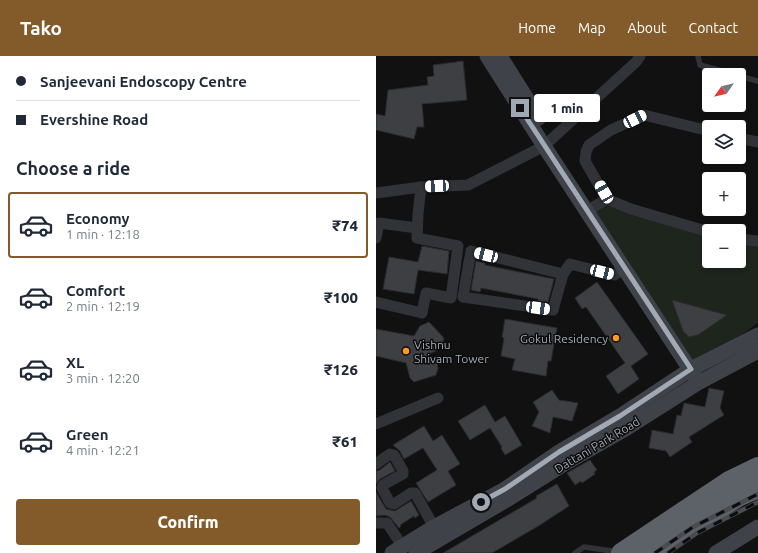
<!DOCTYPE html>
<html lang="en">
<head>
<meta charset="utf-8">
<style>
  :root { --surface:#fff; --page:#f6f6f7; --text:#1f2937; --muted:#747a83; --line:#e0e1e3; --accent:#835b2b }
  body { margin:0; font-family:Ubuntu,sans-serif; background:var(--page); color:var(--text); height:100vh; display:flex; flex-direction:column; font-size:15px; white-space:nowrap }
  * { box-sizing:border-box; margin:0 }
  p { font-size:13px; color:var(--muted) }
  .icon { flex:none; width:22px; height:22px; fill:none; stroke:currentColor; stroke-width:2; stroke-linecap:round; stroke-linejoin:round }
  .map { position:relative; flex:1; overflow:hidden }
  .panel { display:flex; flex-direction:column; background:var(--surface); width:376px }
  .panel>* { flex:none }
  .banner { display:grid; align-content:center; height:88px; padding:0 16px; background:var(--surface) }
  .needle { width:26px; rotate:236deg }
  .fabs { position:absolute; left:326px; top:12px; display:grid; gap:8px }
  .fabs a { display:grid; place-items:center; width:44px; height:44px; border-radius:4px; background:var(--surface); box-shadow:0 2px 6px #0003; font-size:20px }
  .end { position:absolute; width:18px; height:18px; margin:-9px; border:5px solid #a1a9b4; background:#111; box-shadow:0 0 0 2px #111 }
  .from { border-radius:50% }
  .bubble { position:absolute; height:28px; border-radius:4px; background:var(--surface); box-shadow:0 2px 6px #0003; font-size:13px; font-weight:800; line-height:28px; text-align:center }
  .car { position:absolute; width:12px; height:24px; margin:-12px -6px; border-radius:5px; box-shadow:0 0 3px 1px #0007; background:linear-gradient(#fff 24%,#345 0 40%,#fff 0 76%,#345 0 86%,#fff 0) }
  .banner b { display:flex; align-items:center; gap:14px; height:38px; font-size:15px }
  .banner b+b { border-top:1px solid var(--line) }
  .banner i { width:10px; height:10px; background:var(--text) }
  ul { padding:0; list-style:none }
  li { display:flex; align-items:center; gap:12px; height:66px; margin:0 8px 6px; padding:0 8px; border:2px solid transparent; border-radius:4px }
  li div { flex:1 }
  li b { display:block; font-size:15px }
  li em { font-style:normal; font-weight:800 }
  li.on { border-color:var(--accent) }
  li>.icon { width:36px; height:36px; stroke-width:1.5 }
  h2 { padding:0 16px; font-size:18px; line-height:48px }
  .button { display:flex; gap:8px; margin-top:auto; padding:8px 16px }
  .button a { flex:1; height:46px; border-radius:4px; background:var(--accent); color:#fff; font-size:16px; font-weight:800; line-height:46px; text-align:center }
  header { display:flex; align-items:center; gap:24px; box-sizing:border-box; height:56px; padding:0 20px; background:var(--accent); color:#fff }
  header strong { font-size:19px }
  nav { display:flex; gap:22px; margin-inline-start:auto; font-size:14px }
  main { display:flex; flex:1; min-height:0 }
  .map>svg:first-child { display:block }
</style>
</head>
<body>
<header>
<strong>Tako</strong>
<nav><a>Home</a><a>Map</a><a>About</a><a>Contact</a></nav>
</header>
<main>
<section class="panel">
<div class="banner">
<b><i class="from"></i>Sanjeevani Endoscopy Centre</b>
<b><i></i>Evershine Road</b>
</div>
<h2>Choose a ride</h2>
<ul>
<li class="on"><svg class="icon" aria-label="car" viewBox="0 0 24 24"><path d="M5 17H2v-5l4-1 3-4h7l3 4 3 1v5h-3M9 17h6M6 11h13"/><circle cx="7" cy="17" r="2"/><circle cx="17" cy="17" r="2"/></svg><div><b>Economy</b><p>1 min · 12:18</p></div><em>₹74</em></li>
<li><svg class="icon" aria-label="car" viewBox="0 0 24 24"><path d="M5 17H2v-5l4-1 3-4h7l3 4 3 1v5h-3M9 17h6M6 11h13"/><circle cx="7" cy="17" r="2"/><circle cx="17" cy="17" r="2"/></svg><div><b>Comfort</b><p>2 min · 12:19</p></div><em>₹100</em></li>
<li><svg class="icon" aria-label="car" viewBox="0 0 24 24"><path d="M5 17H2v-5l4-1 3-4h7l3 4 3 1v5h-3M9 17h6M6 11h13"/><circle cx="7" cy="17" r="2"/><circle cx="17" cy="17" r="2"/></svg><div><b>XL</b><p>3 min · 12:20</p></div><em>₹126</em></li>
<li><svg class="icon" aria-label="car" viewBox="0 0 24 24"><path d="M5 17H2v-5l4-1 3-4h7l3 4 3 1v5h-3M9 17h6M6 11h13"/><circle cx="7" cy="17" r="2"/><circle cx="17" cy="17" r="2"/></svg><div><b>Green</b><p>4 min · 12:21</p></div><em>₹61</em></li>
</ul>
<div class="button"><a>Confirm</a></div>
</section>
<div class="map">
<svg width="382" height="497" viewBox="0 0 382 497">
  <rect width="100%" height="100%" fill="#111112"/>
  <polygon fill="#1d251d" points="229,148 333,180 333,205 363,205 363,187 382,190 382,267 368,277 315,308 213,155"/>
  <g fill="#3d3f42" stroke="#2b2b2f">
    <polygon points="87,5 91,44 46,48 48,71 41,71 38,83 0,74 0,58 9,60 12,34 52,29 51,21 58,20 57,9"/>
    <polygon points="46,190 73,195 71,218 42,214 38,238 7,233 13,201 42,206"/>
    <polygon points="100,205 109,207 109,209 178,223 172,246 162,245 162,243 105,232 104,236 95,234"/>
    <polygon points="221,226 272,298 255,310 263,323 242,338 230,320 249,307 210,251 206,253 199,242"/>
    <polygon points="296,244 351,259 322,279 313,281 307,275"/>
    <polygon points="129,263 181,272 175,305 172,305 170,320 136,314 139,303 125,300 128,282 126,281"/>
    <polygon points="53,266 68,282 66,289 62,294 53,298 61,306 62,312 60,319 38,326 34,322 30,307 0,300 0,273 38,280 44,270"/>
    <polygon points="333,332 348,335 344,352 348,359 313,381 316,386 294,401 290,395 273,392 276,374 297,378 301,359 305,360 308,347 329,351"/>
    <polygon points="176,334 183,344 202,347 196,365 177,361 174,377 156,370 163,356 157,346"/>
    <polygon points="109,349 119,366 129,360 146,389 129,399 125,392 126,391 114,372 94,384 82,365"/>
    <polygon points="48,370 57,385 66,379 84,408 72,415 80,429 52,446 40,427 61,414 47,392 28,403 24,395 17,389"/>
    <polygon points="214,404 221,414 218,416 219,418 206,427 205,425 199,429 191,417"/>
    <polygon points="14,406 19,415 4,423 0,428 0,415 4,414"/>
    <polygon points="181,428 193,450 164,469 116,497 67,497 161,442 160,440"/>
    <polygon points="0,436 10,453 19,455 35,445 43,459 39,462 38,460 24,469 25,470 23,472 14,461 9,459 0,460"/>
  </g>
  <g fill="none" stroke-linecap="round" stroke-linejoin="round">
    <g stroke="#313338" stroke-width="5.5">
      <polyline points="322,0 324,9 361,19"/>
      <polyline points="363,20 382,25"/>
      <polyline points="199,497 208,491 243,496"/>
    </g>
    <g stroke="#313338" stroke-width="11">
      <polyline points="333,75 268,59 235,74 213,89 210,96 209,105 231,143 255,153 333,176"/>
      <polyline points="363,82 382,86"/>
      <polyline points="0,137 45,131 92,129 168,90 260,6 264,0"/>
      <polyline points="211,155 231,143"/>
      <polyline points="0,182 3,167 41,172"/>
      <polyline points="363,183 382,185"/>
      <polygon points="95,195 187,218 177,254 87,241"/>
      <polyline points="187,218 194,208 238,219 249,212"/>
      <polyline points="0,246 46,257 50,237 75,242 82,190 41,182 42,158 45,131"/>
      <polyline points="0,368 62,342"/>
      <polyline points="0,408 14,398 18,399 27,415 27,418 7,429 6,432 14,447 18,448 35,437 39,437 58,471"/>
      <polyline points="0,467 11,467 27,491"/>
    </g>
    <g stroke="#3f4248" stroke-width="15">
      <polyline points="111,0 168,90 319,321"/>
      <polyline points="124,0 163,62"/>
      <polyline points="16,497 58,471 129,433 183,396 244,360 315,313 382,279"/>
      <polyline points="40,497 134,442 190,407 251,372 322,327 382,295"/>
      <polyline points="340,497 382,471"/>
    </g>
    <g stroke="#5d6269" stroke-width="20">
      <polyline points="245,497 353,425 382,411"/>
      <polyline points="273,497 362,441 382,432"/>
    </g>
    <defs>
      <g id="rail">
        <polyline points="279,497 317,471 382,438"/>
        <polyline points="292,497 321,477 382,446"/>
      </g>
    </defs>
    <use href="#rail" stroke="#484b51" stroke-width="4.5"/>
    <use href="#rail" stroke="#0c0c0d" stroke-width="3" stroke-dasharray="9" stroke-linecap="butt"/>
  </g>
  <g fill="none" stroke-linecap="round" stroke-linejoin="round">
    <polyline stroke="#a1a9b4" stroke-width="5" points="105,446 129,433 183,396 244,360 315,313 144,52"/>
  </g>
  <g fill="#fe991d" stroke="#0c0c0d" stroke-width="1.5">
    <circle cx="240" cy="282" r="4"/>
    <circle cx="30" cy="295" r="4"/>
  </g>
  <g text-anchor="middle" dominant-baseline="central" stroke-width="3" stroke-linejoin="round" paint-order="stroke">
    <g font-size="12" fill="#a1a9b4" stroke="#0c0c0d" text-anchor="end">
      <text x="232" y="282">Gokul Residency</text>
      <text x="38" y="288" text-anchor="start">Vishnu<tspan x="38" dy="14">Shivam Tower</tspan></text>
    </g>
    <g font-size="12" fill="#a1a9b4" stroke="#0c0c0d">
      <text transform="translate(221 389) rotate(-31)">Dattani Park Road</text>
    </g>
  </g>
</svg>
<div class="fabs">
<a><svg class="needle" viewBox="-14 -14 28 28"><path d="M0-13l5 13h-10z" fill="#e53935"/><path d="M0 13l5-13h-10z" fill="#747a83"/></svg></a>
<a><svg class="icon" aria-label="layers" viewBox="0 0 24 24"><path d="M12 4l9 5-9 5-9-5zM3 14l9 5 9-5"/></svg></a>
<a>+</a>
<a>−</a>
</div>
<i class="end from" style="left:105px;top:446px"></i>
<i class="end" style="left:144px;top:52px"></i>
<div class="bubble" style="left:158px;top:38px;width:66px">1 min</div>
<i class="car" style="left:259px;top:63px;rotate:64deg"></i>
<i class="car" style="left:61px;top:130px;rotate:267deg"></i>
<i class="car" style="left:228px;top:136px;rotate:330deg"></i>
<i class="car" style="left:110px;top:199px;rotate:285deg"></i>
<i class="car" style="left:226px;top:216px;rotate:105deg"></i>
<i class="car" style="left:162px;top:252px;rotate:98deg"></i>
</div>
</main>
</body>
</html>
